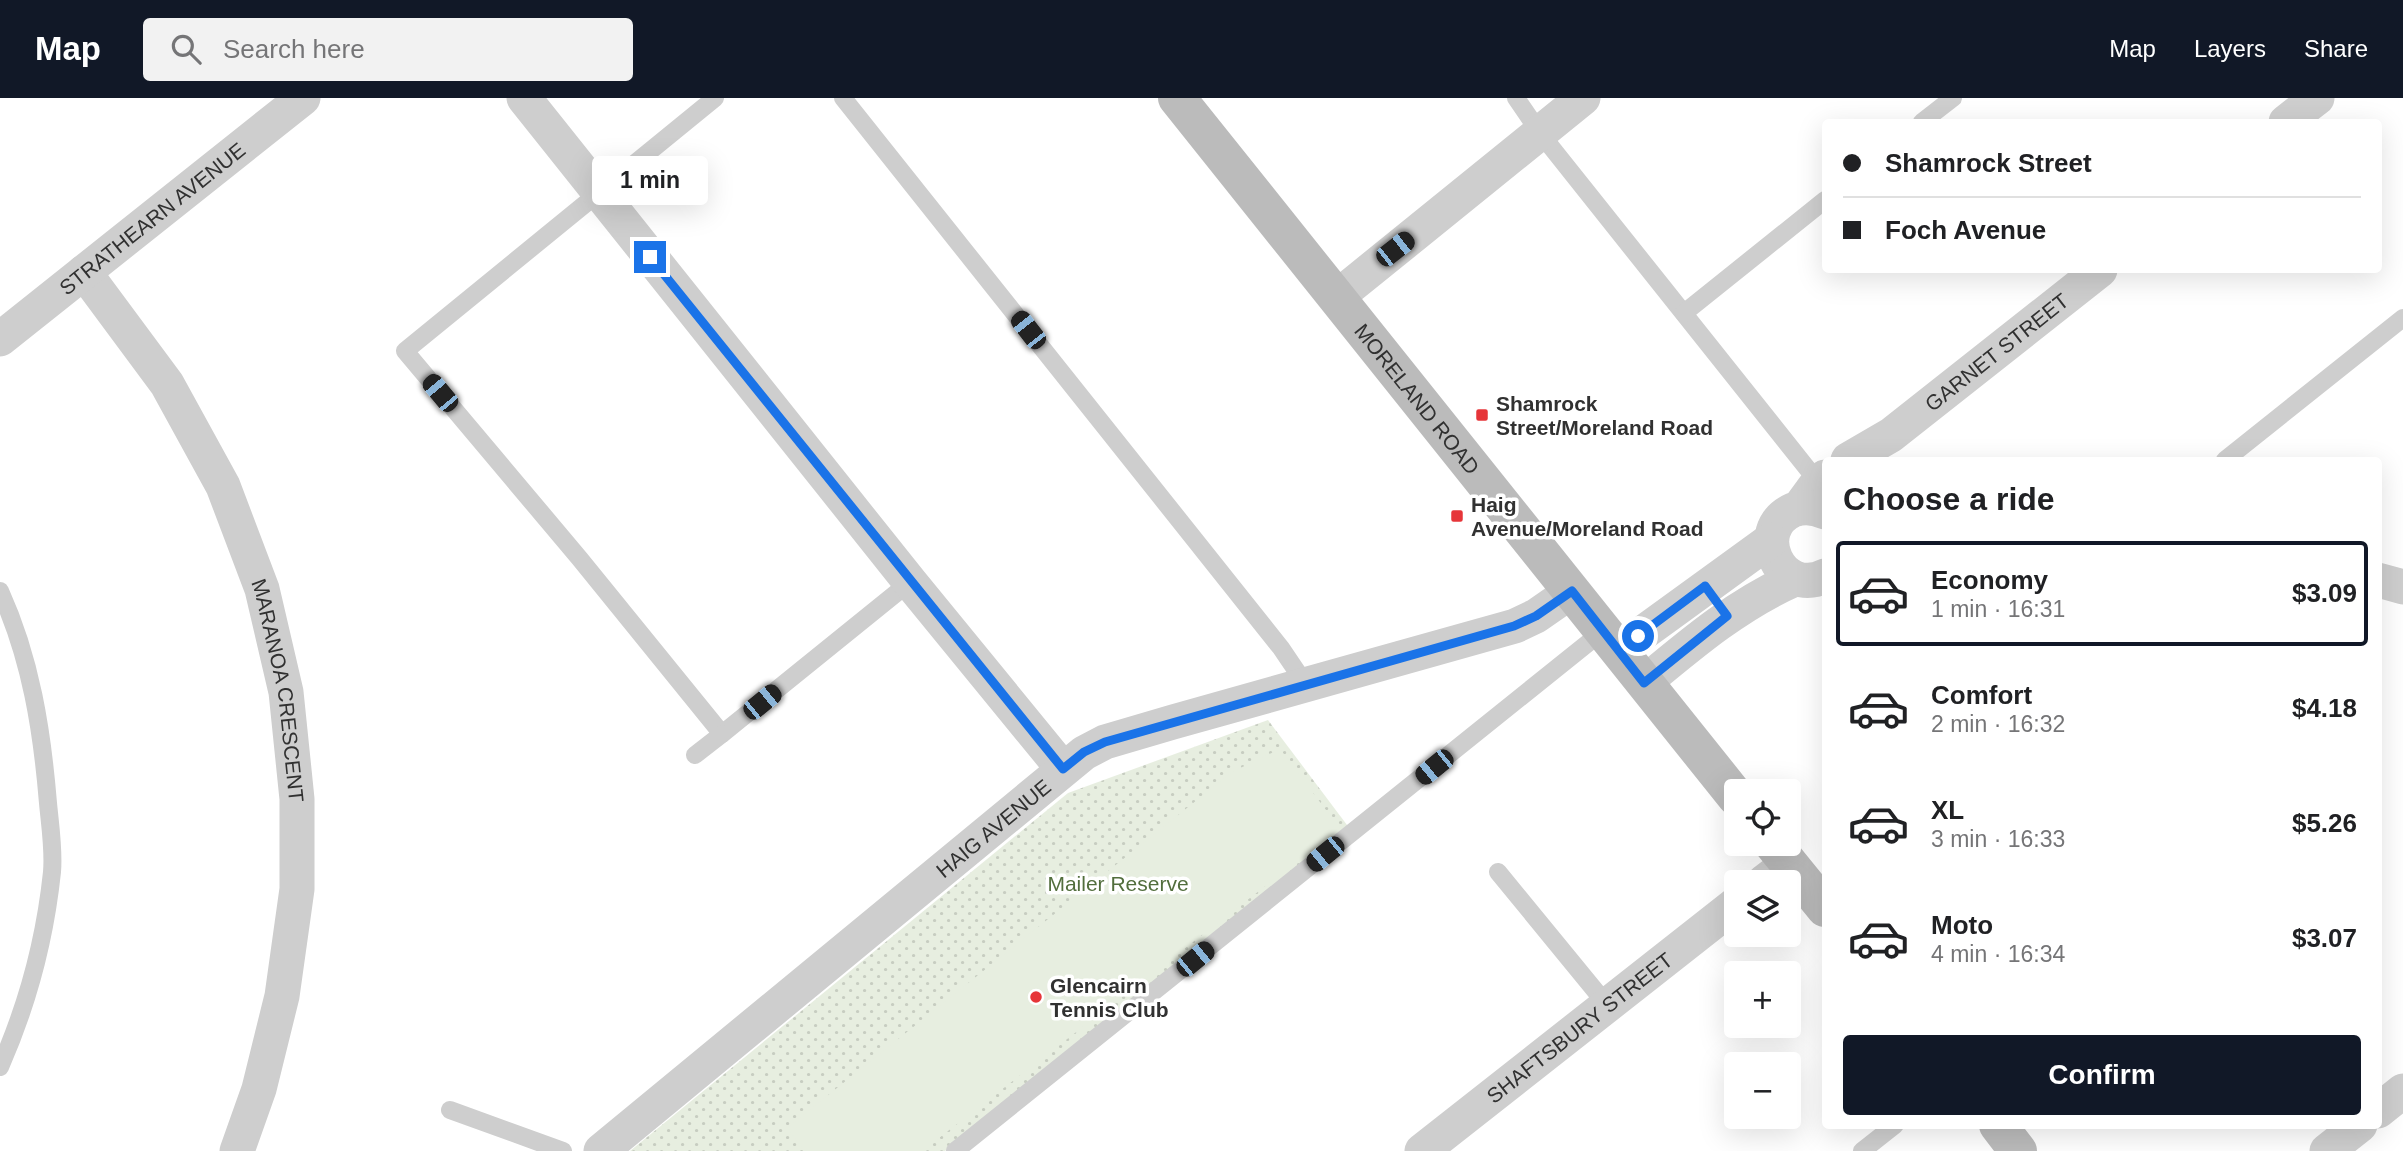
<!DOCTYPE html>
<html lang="en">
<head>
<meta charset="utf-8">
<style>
  :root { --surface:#fff; --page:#f2f2f2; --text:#202124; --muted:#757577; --line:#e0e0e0; --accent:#111827 }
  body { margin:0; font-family:Arial,sans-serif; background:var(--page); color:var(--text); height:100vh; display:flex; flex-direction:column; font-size:26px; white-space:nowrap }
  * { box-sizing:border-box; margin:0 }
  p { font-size:23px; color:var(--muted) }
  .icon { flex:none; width:38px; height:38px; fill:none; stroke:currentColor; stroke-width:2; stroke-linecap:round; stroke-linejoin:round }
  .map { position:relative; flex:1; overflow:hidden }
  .panel { position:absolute; left:1822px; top:359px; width:560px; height:672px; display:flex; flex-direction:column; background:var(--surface); border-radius:7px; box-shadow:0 7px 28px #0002 }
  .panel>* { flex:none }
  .banner { position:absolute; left:1822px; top:21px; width:560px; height:154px; border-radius:7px; box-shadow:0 7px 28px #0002; display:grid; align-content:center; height:154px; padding:0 21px; background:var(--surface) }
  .controls { position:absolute; left:1724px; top:681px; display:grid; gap:14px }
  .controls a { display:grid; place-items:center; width:77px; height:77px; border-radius:7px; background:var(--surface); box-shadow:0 7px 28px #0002; font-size:35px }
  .end { position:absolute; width:32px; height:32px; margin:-16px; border:9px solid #1a73e8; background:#fff; box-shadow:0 0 0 4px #fff }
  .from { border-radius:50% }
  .bubble { position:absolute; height:49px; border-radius:7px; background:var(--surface); box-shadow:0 7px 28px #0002; font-size:23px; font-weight:700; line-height:49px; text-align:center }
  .car { position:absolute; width:21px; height:42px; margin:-21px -10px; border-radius:9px; box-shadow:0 0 5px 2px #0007; background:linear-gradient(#222 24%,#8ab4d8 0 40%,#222 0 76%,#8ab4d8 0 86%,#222 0) }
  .banner b { display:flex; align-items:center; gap:24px; height:66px; font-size:26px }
  .banner b+b { border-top:2px solid var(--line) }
  .banner i { width:18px; height:18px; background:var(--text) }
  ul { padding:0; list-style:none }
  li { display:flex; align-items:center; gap:21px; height:105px; margin:0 14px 10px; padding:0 7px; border:4px solid transparent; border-radius:7px }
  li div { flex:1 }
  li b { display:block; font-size:26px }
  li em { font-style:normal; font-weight:700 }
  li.selected { border-color:var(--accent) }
  li>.icon { width:63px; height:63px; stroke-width:1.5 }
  h2 { padding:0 21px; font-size:32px; line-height:84px }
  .cta { display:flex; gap:14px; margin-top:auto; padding:14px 21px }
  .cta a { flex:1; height:80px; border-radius:7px; background:var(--accent); color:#fff; font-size:28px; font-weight:700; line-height:80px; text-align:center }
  header { display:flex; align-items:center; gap:42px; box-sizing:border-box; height:98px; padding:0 35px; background:var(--accent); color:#fff }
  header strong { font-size:33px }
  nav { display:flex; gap:38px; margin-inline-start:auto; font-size:24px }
  .search { width:490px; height:63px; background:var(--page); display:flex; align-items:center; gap:18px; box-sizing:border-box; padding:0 24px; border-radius:7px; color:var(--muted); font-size:26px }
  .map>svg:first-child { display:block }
</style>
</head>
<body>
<header>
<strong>Map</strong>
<div class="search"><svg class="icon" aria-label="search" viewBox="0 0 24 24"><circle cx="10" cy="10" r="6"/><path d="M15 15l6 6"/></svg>Search here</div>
<nav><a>Map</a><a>Layers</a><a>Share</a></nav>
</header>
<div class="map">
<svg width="2403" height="1053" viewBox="0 0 2403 1053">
  <defs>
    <pattern id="park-dots" width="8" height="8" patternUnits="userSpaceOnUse" patternTransform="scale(1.75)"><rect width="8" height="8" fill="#e7eee0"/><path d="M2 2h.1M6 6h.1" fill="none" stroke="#c7cdc1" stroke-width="1.8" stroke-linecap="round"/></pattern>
  </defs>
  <rect width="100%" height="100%" fill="#fff"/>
  <polygon fill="url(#park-dots)" points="1268,622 1350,731 945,1053 630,1053 1068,695"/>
  <polygon fill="#e7eee0" points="1280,651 1344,736 1304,768 1298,763 922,1053 805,1053 787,1030 1232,674"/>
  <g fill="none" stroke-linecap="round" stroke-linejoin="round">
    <g stroke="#cecece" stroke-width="18">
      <polyline points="715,0 405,253 580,461 722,636 910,484"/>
      <polyline points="843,0 1281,550 1306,587"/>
      <polyline points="1516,0 1540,35 1818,384"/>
      <polyline points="1922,24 1953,0"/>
      <polyline points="1684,215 1825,102"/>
      <polyline points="2225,362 2403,220"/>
      <path d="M0,493c31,68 42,139 48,212 2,22 6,47 4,69 -7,67 -25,134 -52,195"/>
      <polyline points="695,657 722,636"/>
      <polyline points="1498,774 1607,907"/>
      <polyline points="450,1012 563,1053"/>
      <polyline points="955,1053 1603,533"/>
      <polyline points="1862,1053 1895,1027"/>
    </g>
    <g stroke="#cecece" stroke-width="35">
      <polyline points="524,0 910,484 1063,671"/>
      <polyline points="2286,24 2317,0"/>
      <path id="s1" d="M84,174l83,112 56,102 39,103 24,103 11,107v90l-15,107 -23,93 -22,62"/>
      <polyline points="1337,199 1583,0"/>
      <path id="s2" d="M0,241l303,-241"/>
      <path id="s3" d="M1848,362l43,-25 209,-165"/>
      <polyline points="1799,410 1818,384 1825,379"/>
      <path d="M1825,414c-11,-5 -21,-6 -32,-2 -44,20 -13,88 32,66"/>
      <polyline points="2378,482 2403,489"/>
      <polyline points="1618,553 1771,442"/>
      <path d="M1644,585c48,-40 94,-79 151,-104"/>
      <polyline points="1764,784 1789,765"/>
      <polyline points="2378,1013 2403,993"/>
      <path id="s4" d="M601,1053l483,-398 21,-11 68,-20 342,-96 21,-10 36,-25"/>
      <path id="s5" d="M1422,1053l314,-247"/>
      <polyline points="2327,1053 2360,1027"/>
    </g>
    <g stroke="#bbb" stroke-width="38">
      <path id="s6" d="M1177,0l559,699"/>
      <polyline points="1773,746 1825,810"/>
      <polyline points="1998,1027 2018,1053"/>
    </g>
  </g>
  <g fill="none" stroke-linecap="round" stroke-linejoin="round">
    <polyline stroke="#1a73e8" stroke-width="9" points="650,159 1063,671 1084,654 1105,644 1514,528 1536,518 1572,493 1644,585 1727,518 1705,488 1638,538"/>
  </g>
  <g fill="#e63539" stroke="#fff" stroke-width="2.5">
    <rect x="1475" y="310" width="14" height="14" rx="3.5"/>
    <rect x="1450" y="411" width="14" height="14" rx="3.5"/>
    <circle cx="1036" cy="899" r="7"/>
  </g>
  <g text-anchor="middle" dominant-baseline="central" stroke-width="7" stroke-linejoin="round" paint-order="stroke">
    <g font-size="21" fill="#313131" stroke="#fff">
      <text stroke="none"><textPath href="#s2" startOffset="194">STRATHEARN AVENUE</textPath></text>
      <text stroke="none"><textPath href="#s3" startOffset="184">GARNET STREET</textPath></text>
      <text stroke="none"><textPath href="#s6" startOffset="385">MORELAND ROAD</textPath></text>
      <text stroke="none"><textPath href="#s1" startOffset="469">MARANOA CRESCENT</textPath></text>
      <text stroke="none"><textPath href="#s4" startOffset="508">HAIG AVENUE</textPath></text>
      <text stroke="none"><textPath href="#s5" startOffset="200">SHAFTSBURY STREET</textPath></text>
    </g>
    <g font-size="21" font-weight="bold" fill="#313131" stroke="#fff" text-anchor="start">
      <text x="1496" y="305">Shamrock<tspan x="1496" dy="24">Street/Moreland Road</tspan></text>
      <text x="1471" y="406">Haig<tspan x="1471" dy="24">Avenue/Moreland Road</tspan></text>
      <text x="1050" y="887">Glencairn<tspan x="1050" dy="24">Tennis Club</tspan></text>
    </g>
    <g font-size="21" fill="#526e3d" stroke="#fff">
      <text x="1118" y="785">Mailer Reserve</text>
    </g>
  </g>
</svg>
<div class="controls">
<a><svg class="icon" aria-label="locate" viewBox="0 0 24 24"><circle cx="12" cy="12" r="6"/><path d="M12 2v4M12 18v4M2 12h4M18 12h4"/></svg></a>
<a><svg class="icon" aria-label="layers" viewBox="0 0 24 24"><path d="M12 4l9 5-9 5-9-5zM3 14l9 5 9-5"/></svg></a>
<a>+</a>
<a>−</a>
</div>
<i class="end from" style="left:1638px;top:538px"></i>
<i class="end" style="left:650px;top:159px"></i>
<div class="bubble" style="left:592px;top:58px;width:116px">1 min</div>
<i class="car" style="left:1395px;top:151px;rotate:52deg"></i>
<i class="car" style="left:1028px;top:232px;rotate:322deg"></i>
<i class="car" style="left:440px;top:295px;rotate:320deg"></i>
<i class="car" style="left:762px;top:604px;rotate:51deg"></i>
<i class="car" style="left:1434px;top:669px;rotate:231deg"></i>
<i class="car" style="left:1325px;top:756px;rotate:231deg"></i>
<i class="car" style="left:1195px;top:861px;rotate:51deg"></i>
<div class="banner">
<b><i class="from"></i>Shamrock Street</b>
<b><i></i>Foch Avenue</b>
</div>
<section class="panel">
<h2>Choose a ride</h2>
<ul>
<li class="selected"><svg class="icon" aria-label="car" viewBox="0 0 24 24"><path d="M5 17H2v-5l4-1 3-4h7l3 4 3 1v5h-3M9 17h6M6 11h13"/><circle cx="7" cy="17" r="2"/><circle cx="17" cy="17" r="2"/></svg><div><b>Economy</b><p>1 min · 16:31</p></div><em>$3.09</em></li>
<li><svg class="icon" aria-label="car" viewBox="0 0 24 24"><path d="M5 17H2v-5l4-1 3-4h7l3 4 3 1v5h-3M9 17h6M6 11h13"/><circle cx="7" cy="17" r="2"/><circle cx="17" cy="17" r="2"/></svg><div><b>Comfort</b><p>2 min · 16:32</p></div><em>$4.18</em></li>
<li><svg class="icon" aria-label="car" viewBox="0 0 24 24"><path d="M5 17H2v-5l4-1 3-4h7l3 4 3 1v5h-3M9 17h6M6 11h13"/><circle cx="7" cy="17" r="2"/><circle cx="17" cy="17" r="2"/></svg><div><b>XL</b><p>3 min · 16:33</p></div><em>$5.26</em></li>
<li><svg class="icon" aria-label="car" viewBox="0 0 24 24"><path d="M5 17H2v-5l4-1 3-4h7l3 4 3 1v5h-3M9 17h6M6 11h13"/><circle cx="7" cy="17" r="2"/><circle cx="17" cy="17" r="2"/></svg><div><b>Moto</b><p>4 min · 16:34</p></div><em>$3.07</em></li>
</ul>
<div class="cta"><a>Confirm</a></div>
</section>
</div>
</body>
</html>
